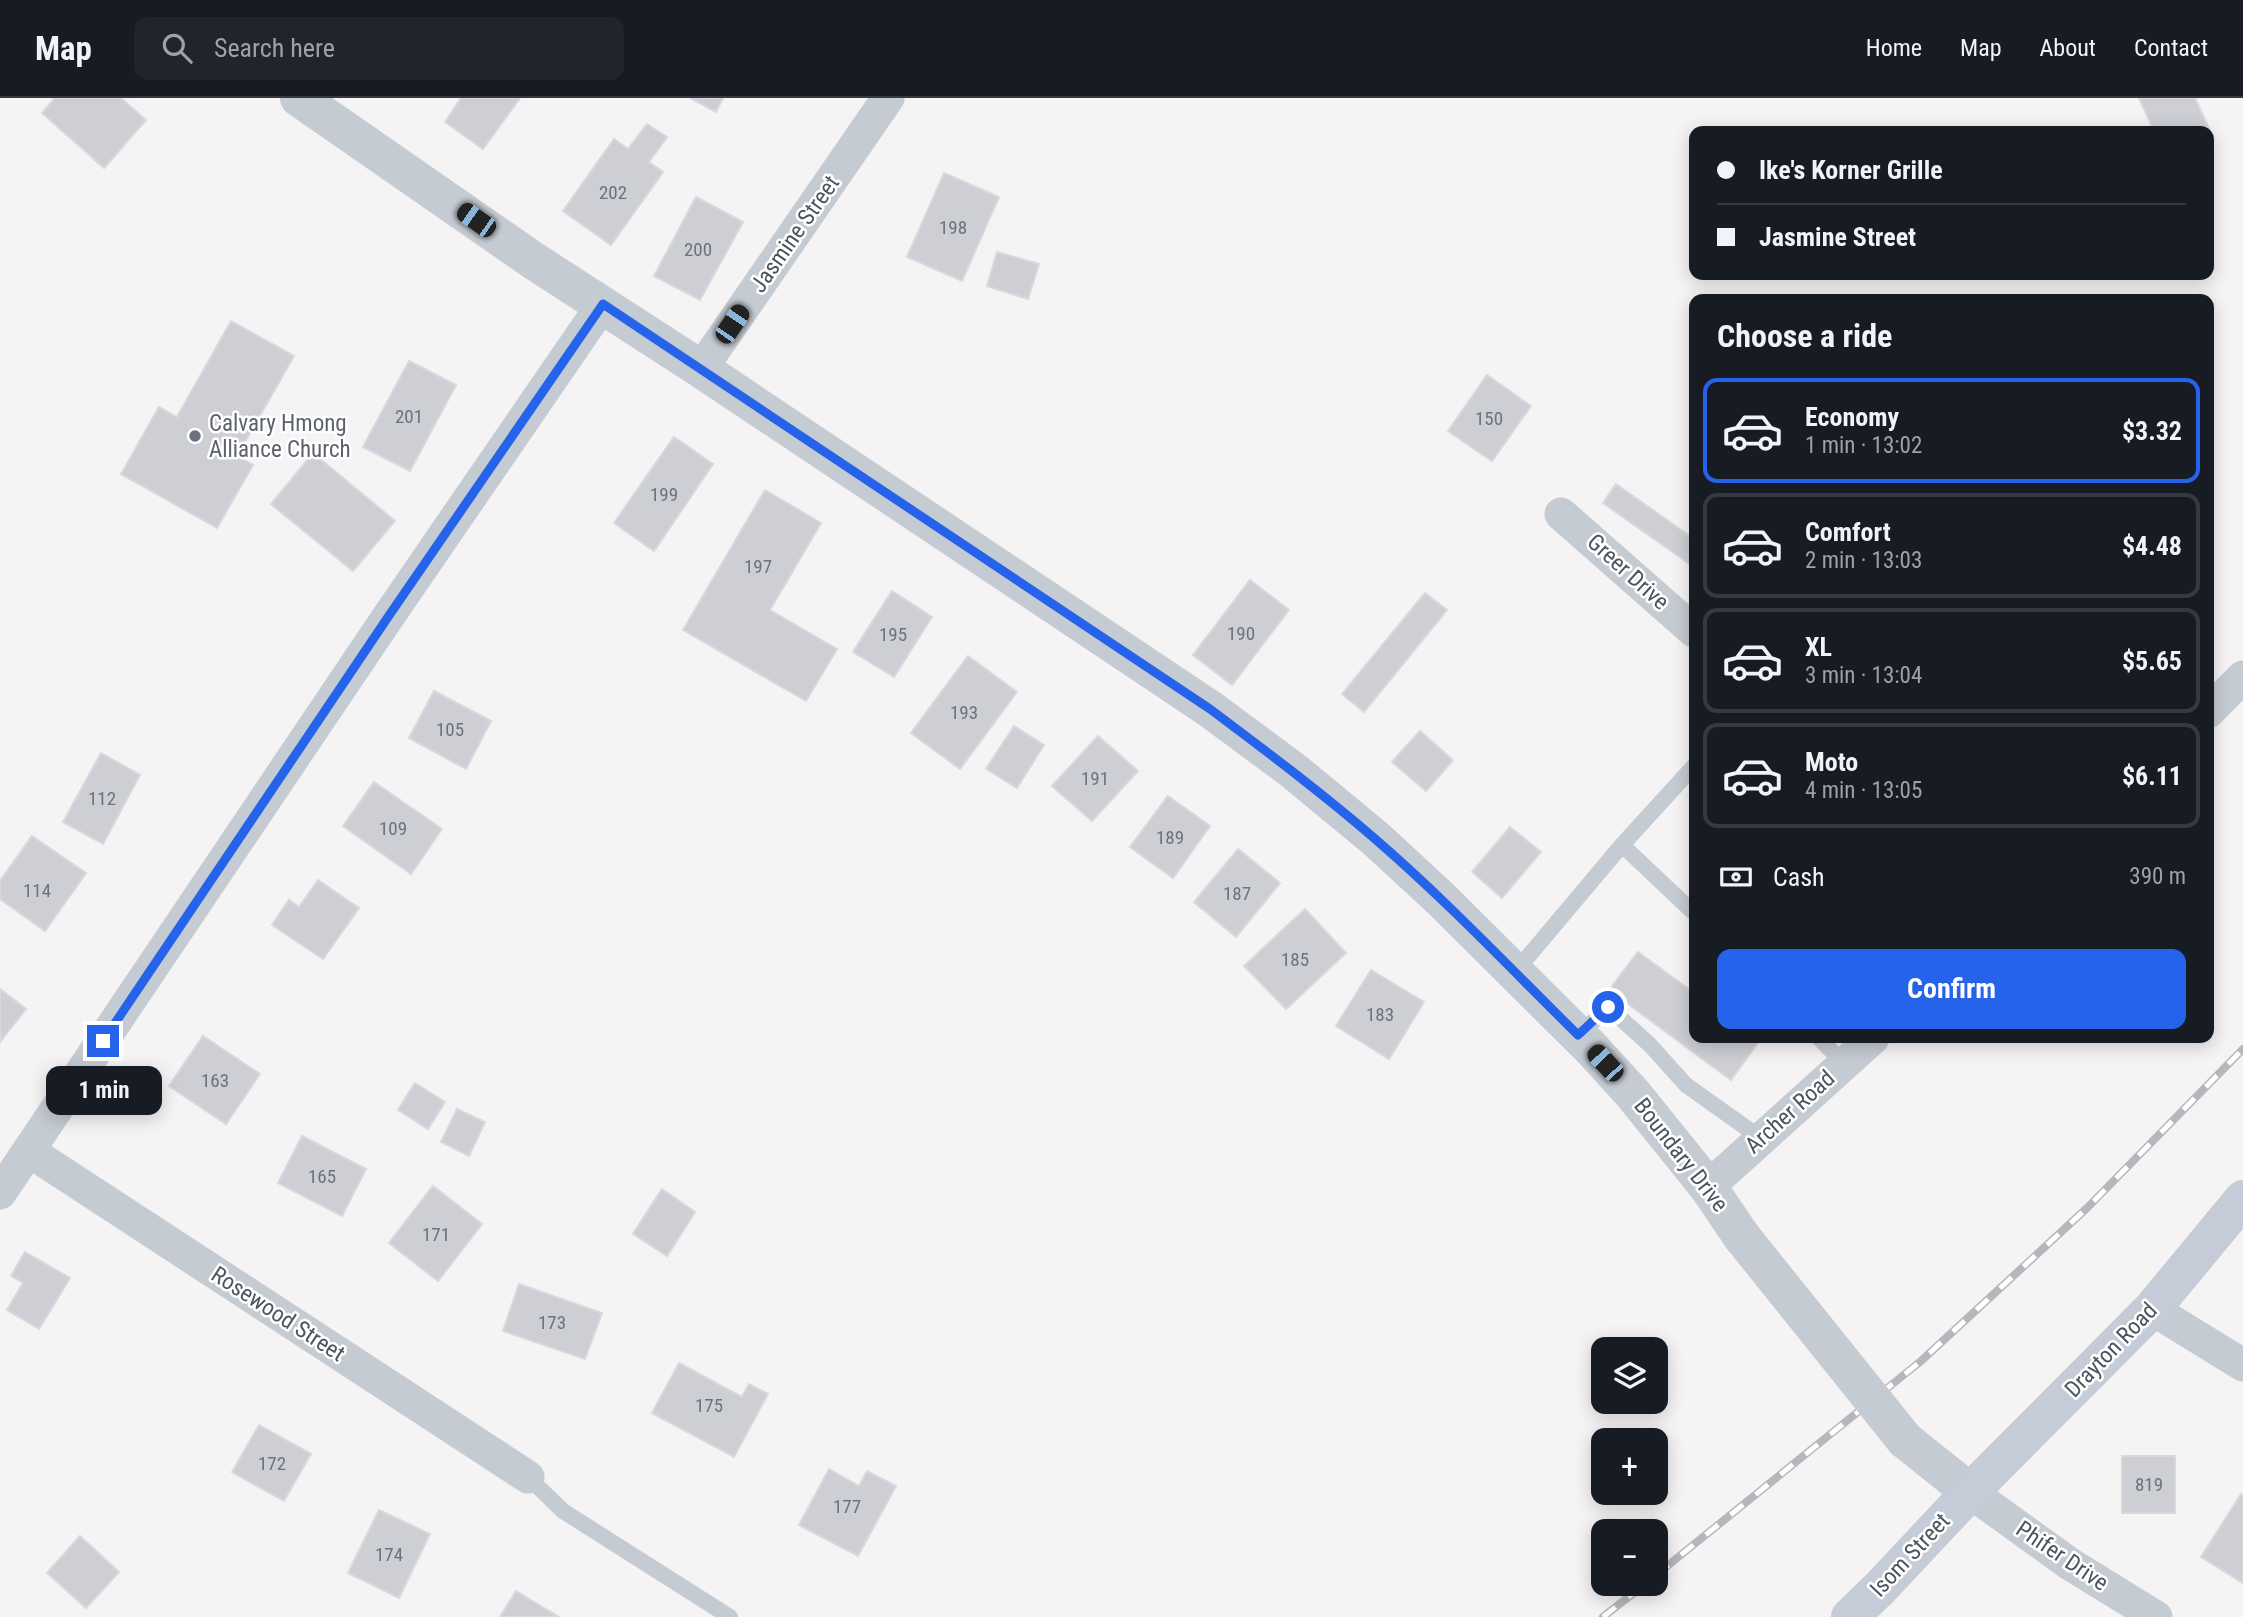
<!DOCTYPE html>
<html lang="en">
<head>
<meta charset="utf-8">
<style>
  :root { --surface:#171b24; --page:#20242c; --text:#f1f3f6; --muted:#9ea1a6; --line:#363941; --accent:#2563eb }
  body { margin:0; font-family:"Roboto Condensed",sans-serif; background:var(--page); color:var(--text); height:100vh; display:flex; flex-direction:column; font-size:26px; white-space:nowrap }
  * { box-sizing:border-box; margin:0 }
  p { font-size:23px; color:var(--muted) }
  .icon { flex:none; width:38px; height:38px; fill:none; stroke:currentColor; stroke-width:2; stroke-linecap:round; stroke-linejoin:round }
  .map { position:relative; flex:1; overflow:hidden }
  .panel { position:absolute; left:1689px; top:196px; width:525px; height:749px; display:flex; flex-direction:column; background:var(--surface); border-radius:14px; box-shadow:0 4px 18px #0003 }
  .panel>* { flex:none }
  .guide { position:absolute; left:1689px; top:28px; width:525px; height:154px; border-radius:14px; box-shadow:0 4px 18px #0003; display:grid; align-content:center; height:154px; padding:0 28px; background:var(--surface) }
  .fabs { position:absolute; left:1591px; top:1239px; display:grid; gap:14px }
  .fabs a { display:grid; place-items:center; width:77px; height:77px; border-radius:14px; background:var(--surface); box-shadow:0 4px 18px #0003; font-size:35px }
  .end { position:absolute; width:32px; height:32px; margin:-16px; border:9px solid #2563eb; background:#fff; box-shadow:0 0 0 4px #fff }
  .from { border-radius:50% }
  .bubble { position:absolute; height:49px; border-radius:14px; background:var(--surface); box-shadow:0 4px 18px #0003; font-size:23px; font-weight:700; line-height:49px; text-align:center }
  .car { position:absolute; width:21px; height:42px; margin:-21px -10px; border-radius:9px; box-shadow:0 0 5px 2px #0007; background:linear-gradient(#222 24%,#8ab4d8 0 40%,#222 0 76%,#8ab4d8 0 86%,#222 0) }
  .guide b { display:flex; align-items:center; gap:24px; height:66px; font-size:26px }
  .guide b+b { border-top:2px solid var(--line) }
  .guide i { width:18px; height:18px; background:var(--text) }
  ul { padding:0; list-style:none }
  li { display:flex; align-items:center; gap:21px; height:105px; margin:0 14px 10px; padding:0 14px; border:4px solid var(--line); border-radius:14px }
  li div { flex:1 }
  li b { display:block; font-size:26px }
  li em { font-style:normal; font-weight:700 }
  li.on { border-color:var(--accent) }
  li>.icon { width:63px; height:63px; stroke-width:1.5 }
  h2 { padding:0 28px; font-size:32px; line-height:84px }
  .pay { display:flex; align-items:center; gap:18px; height:77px; padding:0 28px; font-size:26px }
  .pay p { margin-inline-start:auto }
  .action { display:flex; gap:14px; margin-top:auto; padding:14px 28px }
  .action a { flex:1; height:80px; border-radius:14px; background:var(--accent); color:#fff; font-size:28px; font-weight:700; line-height:80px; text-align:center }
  header { display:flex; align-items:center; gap:42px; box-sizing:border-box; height:98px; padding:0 35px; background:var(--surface); border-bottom:2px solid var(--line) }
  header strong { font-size:33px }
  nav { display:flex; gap:38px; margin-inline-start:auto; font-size:24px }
  .search { width:490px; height:63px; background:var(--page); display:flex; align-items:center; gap:18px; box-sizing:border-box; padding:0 24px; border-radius:14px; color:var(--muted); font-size:26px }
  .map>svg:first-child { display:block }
</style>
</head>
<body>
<header>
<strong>Map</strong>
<div class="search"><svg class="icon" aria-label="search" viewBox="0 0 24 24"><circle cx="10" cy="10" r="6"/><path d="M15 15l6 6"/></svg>Search here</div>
<nav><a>Home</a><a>Map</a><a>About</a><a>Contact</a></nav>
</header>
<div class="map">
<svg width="2243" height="1519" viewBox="0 0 2243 1519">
  <rect width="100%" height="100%" fill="#f5f3f3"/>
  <g fill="#cdcfd4" stroke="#d8d8dd" stroke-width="2">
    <polygon points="55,0 121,0 146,22 104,70 42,15"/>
    <polygon points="461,0 520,0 483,51 445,24"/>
    <polygon points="690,0 723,0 716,14"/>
    <polygon points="2139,0 2195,0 2212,37 2208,38 2208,33 2154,33"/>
    <polygon points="647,26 667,39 649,64 663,74 611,147 563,113 614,41 628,51"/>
    <polygon points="944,75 999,99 962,183 907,159"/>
    <polygon points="696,99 743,124 700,202 654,178"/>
    <polygon points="997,154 1039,166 1028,201 987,188"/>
    <polygon points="231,223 294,258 237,358 253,367 217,430 121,376 159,309 177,319"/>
    <polygon points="409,263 456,287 410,373 363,349"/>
    <polygon points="1487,277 1531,308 1492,363 1448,333"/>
    <polygon points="674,339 713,366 654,453 614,425"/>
    <polygon points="313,355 395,423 353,473 271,406"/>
    <polygon points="1616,386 1694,441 1694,469 1603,405"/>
    <polygon points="765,392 821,425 770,512 837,551 806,603 683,532"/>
    <polygon points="1250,482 1289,512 1232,587 1193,557"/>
    <polygon points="892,493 932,519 894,579 853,554"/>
    <polygon points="1425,495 1447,512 1364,614 1342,596"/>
    <polygon points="968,558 1017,594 960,671 911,635"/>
    <polygon points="434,593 491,623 466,671 409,640"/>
    <polygon points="1014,628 1044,647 1017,690 986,671"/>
    <polygon points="1420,633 1453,662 1426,693 1392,664"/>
    <polygon points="1098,638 1138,673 1092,723 1052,688"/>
    <polygon points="101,655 140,677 103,746 63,724"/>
    <polygon points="374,684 442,731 411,776 343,728"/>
    <polygon points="1168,698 1210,728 1173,780 1130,749"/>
    <polygon points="1510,729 1541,754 1502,800 1472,774"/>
    <polygon points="32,738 86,775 45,833 0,801 0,783"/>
    <polygon points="1238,751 1280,785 1236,839 1194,804"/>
    <polygon points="318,782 359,810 323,861 272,827 289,802 299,809"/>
    <polygon points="1305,811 1346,855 1286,911 1244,868"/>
    <polygon points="1638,854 1694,895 1694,940 1755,940 1759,943 1731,982 1609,892"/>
    <polygon points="1371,872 1424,904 1389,961 1336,928"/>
    <polygon points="0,891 26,911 0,944"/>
    <polygon points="203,938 260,976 226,1026 169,988"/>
    <polygon points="415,985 445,1004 428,1031 398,1012"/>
    <polygon points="457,1011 485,1024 469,1058 441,1044"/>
    <polygon points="302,1038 366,1071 342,1118 278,1085"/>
    <polygon points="433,1088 482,1126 438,1183 389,1145"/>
    <polygon points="662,1091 695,1114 667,1158 633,1136"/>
    <polygon points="25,1154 70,1180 39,1231 7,1212 23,1185 11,1178"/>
    <polygon points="519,1186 602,1215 585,1261 503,1233"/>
    <polygon points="679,1265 742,1299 749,1286 768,1296 734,1359 652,1315"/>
    <polygon points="259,1327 311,1356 284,1403 232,1374"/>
    <rect x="2122" y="1358" width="53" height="57"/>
    <polygon points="829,1371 859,1388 867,1373 896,1388 858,1458 799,1427"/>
    <polygon points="2241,1396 2243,1397 2243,1485 2201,1459"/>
    <polygon points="379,1412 430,1436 399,1500 348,1475"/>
    <polygon points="80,1438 119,1474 86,1510 47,1475"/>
    <polygon points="516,1493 559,1519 500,1519"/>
  </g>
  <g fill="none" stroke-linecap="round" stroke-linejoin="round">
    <g stroke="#c5cbd2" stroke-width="16">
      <polyline points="1694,668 1622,747 1694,815"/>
      <polyline points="1515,874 1622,747"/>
      <polyline points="1578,938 1608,909 1650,947 1686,987 1762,1041"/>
      <polyline points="1819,940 1844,966"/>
      <polyline points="528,1379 563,1413 730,1519"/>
    </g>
    <g stroke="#c5cbd2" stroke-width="33">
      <polyline points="701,271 888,0"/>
      <polyline points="1561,416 1694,533"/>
      <polyline points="2208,614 2243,579"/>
      <polyline points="29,1053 528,1379"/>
      <polyline points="1708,1089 1873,940"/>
      <polyline points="0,1095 388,519 603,206"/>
      <polyline points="2152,1211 2243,1267"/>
      <polyline points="1970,1394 2070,1466 2156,1519"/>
    </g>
    <g stroke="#c5cbd2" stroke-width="38">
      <polyline points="299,0 534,163 701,271 1210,611 1295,674 1376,741 1441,801 1591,950 1633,996 1708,1089 1742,1139"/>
      <polyline points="1905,1342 1970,1394"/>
    </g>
    <polyline stroke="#c6ccd7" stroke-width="38" points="1850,1519 1880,1490 1970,1394 2152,1211 2243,1101"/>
    <defs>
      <g id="rail">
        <polyline points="1656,1477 1921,1263 2087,1110 2243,951"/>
        <polyline points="1603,1519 1645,1486"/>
      </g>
    </defs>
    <use href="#rail" stroke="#b6b7bc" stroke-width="8"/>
    <use href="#rail" stroke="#fff" stroke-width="5" stroke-dasharray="16" stroke-linecap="butt"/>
    <polyline stroke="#c5cbd2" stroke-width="38" points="1742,1139 1905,1342"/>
  </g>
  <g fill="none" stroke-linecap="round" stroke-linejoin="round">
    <path stroke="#2563eb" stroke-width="9" d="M103,943l285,-424 215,-313 607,405c56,42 112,84 164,129 72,62 137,131 204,197l30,-28"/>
  </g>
  <circle fill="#6b7280" stroke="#fff" stroke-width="2.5" cx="195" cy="338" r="7"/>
  <g text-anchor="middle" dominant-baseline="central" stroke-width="5" stroke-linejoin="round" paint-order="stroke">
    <g font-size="19" fill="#6c737c">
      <text x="613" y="94">202</text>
      <text x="953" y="129">198</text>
      <text x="698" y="151">200</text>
      <text x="409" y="318">201</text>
      <text x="1489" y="320">150</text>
      <text x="664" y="396">199</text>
      <text x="758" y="468">197</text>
      <text x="1241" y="535">190</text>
      <text x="893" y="536">195</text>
      <text x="964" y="614">193</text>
      <text x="450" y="631">105</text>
      <text x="1095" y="680">191</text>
      <text x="102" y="700">112</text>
      <text x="393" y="730">109</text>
      <text x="1170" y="739">189</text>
      <text x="37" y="792">114</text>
      <text x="1237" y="795">187</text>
      <text x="1295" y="861">185</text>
      <text x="1380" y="916">183</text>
      <text x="215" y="982">163</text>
      <text x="322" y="1078">165</text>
      <text x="436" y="1136">171</text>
      <text x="552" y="1224">173</text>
      <text x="709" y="1307">175</text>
      <text x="272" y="1365">172</text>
      <text x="2149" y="1386">819</text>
      <text x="847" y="1408">177</text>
      <text x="389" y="1456">174</text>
    </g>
    <g font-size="23" fill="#4c545e" stroke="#fff">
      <text transform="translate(795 136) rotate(-55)">Jasmine Street</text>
      <text transform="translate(1628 474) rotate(42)">Greer Drive</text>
      <text transform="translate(1790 1014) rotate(-42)">Archer Road</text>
      <text transform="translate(1681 1057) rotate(52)">Boundary Drive</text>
      <text transform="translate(278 1216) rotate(33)">Rosewood Street</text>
      <text transform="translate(2111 1252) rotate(-46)">Drayton Road</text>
      <text transform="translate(1910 1457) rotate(-47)">Isom Street</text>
      <text transform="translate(2062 1458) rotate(34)">Phifer Drive</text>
    </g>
    <g font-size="23" fill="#5b616d" stroke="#fff" text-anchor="start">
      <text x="209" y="325">Calvary Hmong<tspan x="209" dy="26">Alliance Church</tspan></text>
    </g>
  </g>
</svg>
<div class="fabs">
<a><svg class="icon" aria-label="layers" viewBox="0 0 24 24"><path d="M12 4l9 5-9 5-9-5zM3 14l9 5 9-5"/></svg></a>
<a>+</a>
<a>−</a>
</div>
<i class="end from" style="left:1608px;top:909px"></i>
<i class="end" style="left:103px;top:943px"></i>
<div class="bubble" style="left:46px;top:968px;width:116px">1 min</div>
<i class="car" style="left:476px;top:122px;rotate:305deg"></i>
<i class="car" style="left:732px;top:226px;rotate:34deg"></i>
<i class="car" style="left:1605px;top:965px;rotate:317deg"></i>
<div class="guide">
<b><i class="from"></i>Ike's Korner Grille</b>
<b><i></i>Jasmine Street</b>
</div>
<section class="panel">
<h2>Choose a ride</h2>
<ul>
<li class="on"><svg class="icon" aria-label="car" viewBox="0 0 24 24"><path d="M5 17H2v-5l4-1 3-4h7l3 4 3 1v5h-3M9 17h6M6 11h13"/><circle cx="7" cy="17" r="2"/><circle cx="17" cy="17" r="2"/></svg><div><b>Economy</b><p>1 min · 13:02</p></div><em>$3.32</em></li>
<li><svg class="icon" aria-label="car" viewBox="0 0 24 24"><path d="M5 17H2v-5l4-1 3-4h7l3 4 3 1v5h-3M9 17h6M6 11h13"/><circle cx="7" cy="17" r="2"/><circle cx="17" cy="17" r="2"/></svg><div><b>Comfort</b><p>2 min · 13:03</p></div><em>$4.48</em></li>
<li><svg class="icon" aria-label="car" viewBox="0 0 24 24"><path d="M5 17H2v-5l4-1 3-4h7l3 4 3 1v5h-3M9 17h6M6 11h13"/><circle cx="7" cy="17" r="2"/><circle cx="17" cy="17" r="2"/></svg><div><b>XL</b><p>3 min · 13:04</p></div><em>$5.65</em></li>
<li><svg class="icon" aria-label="car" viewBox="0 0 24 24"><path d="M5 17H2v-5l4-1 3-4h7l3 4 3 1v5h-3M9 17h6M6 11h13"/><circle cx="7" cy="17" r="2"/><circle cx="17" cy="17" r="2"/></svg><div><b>Moto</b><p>4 min · 13:05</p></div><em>$6.11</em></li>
</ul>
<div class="pay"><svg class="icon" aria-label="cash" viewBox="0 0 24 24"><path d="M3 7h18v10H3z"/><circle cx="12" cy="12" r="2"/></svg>Cash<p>390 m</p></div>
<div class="action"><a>Confirm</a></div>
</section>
</div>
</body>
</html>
